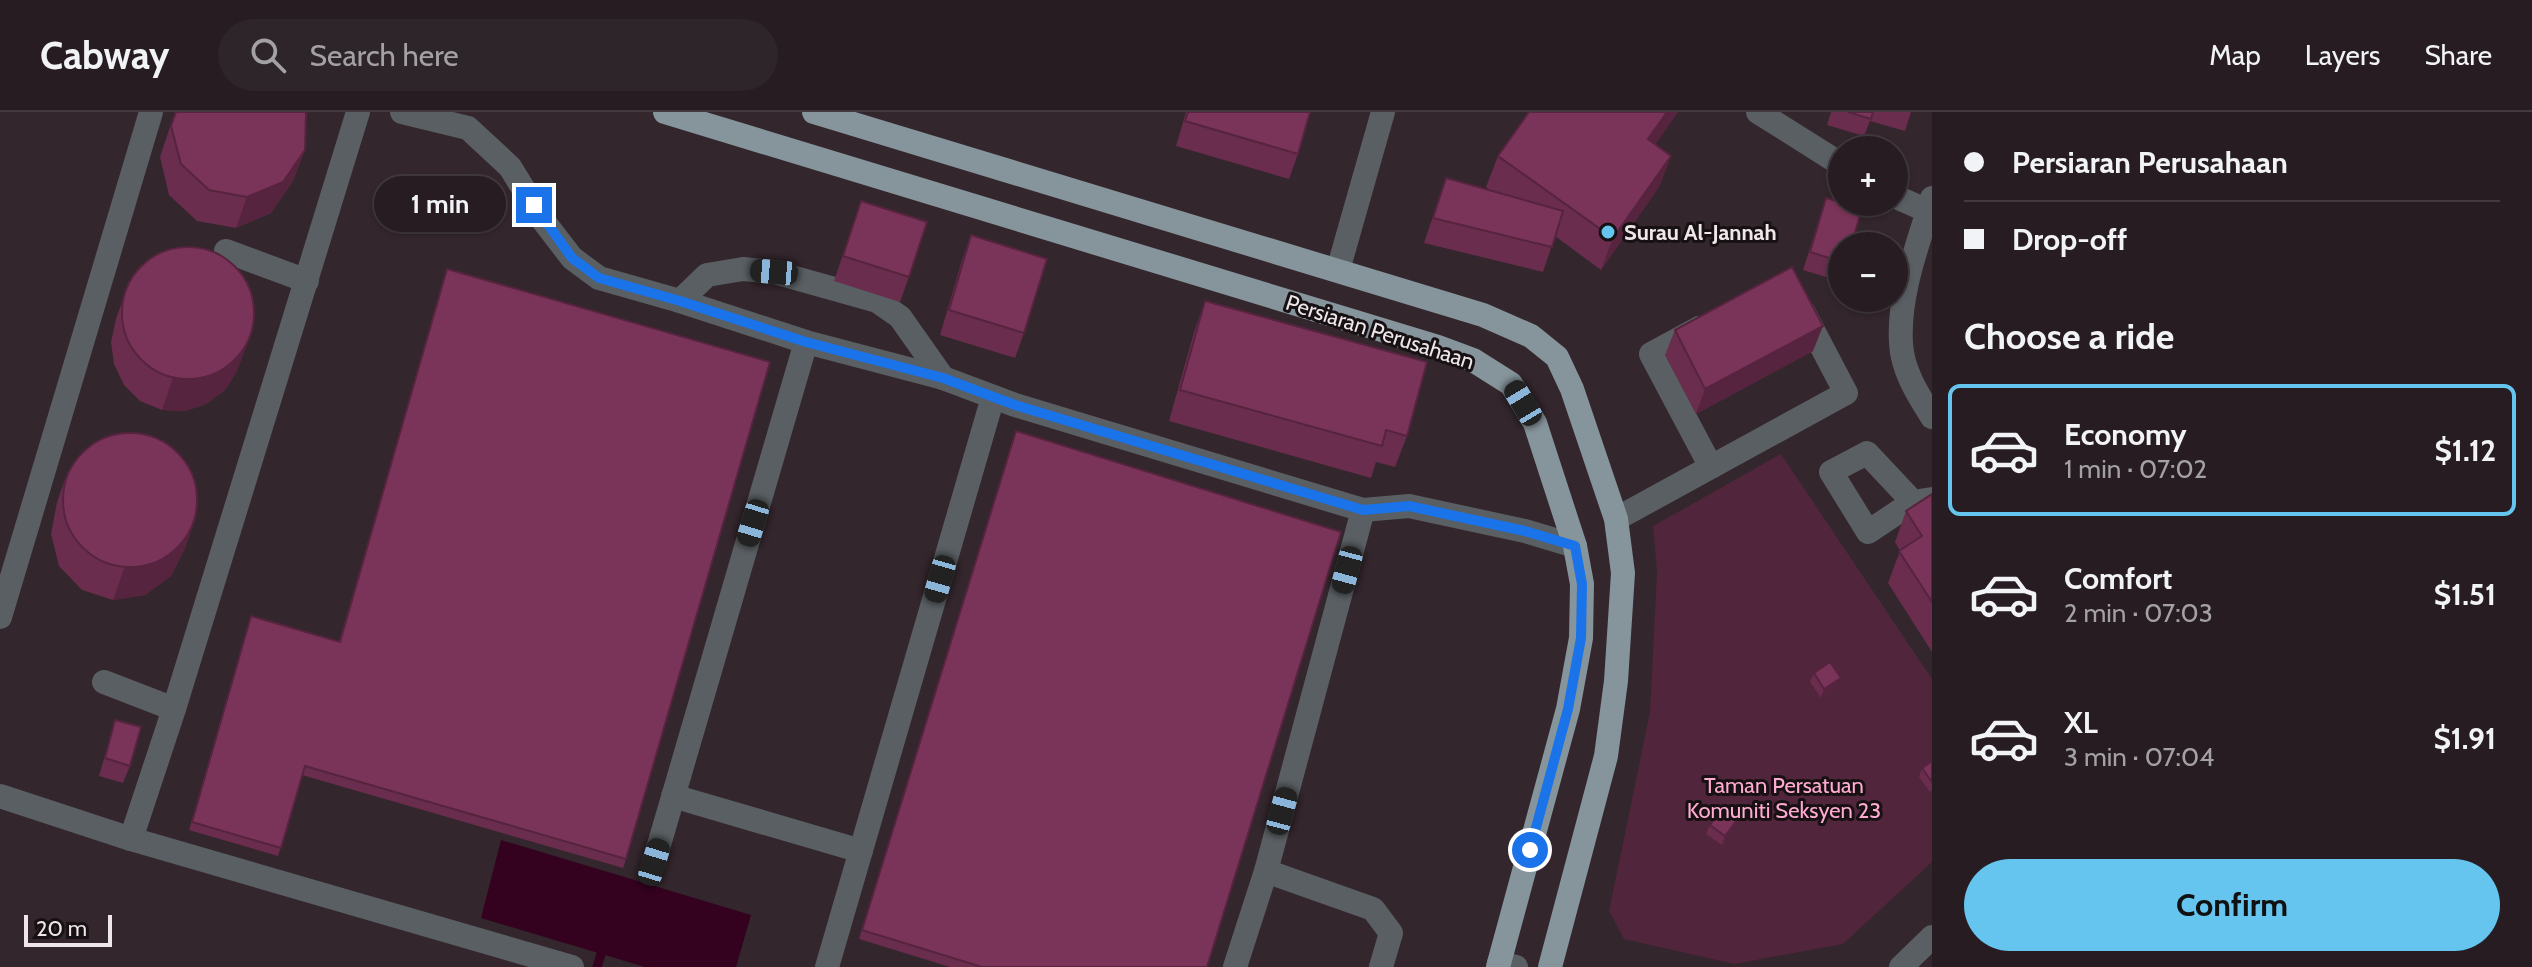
<!DOCTYPE html>
<html lang="en">
<head>
<meta charset="utf-8">
<style>
  :root { --surface:#261c21; --page:#2e252a; --text:#f1f3f6; --muted:#a4a1a5; --line:#423a3f; --accent:#65c5ee }
  body { margin:0; font-family:Cabin,sans-serif; background:var(--page); color:var(--text); height:100vh; display:flex; flex-direction:column; font-size:30px; white-space:nowrap }
  * { box-sizing:border-box; margin:0 }
  p { font-size:26px; color:var(--muted) }
  .icon { flex:none; width:44px; height:44px; fill:none; stroke:currentColor; stroke-width:2; stroke-linecap:round; stroke-linejoin:round }
  .map { position:relative; flex:1; overflow:hidden }
  .details { display:flex; flex-direction:column; background:var(--surface); width:600px }
  .details>* { flex:none }
  .banner { display:grid; align-content:center; height:176px; padding:0 32px; background:var(--surface) }
  .buttons { position:absolute; left:1828px; top:24px; display:grid; gap:16px }
  .buttons a { display:grid; place-items:center; width:80px; height:80px; border-radius:50%; background:var(--surface); box-shadow:0 2px 6px #0004,0 0 0 2px var(--line); font-size:40px }
  .scale { position:absolute; left:24px; bottom:20px; width:88px; box-sizing:border-box; padding-left:8px; border:4px solid #efe6ea; border-top:0; font-size:22px; line-height:28px; white-space:nowrap; color:#efe6ea; -webkit-text-stroke:6px #171113; paint-order:stroke }
  .end { position:absolute; width:36px; height:36px; margin:-18px; border:10px solid #1a73e8; background:#fff; box-shadow:0 0 0 4px #fff }
  .from { border-radius:50% }
  .bubble { position:absolute; height:56px; border-radius:28px; background:var(--surface); box-shadow:0 2px 6px #0004,0 0 0 2px var(--line); font-size:26px; font-weight:700; line-height:56px; text-align:center }
  .car { position:absolute; width:24px; height:48px; margin:-24px -12px; border-radius:10px; box-shadow:0 0 6px 2px #0007; background:linear-gradient(#222 24%,#8ab4d8 0 40%,#222 0 76%,#8ab4d8 0 86%,#222 0) }
  .banner b { display:flex; align-items:center; gap:28px; height:76px; font-size:30px }
  .banner b+b { border-top:2px solid var(--line) }
  .banner i { width:20px; height:20px; background:var(--text) }
  ul { padding:0; list-style:none }
  li { display:flex; align-items:center; gap:24px; height:132px; margin:0 16px 12px; padding:0 16px; border:4px solid transparent; border-radius:12px }
  li div { flex:1 }
  li b { display:block; font-size:30px }
  li em { font-style:normal; font-weight:700 }
  li.active { border-color:var(--accent) }
  li>.icon { width:72px; height:72px; stroke-width:1.5 }
  h2 { padding:0 32px; font-size:36px; line-height:96px }
  .button { display:flex; gap:16px; margin-top:auto; padding:16px 32px }
  .button a { flex:1; height:92px; border-radius:48px; background:var(--accent); color:#111; font-size:32px; font-weight:700; line-height:92px; text-align:center }
  header { display:flex; align-items:center; gap:48px; box-sizing:border-box; height:112px; padding:0 40px; background:var(--surface); border-bottom:2px solid var(--line) }
  header strong { font-size:38px }
  nav { display:flex; gap:44px; margin-inline-start:auto; font-size:28px }
  .search { width:560px; height:72px; background:var(--page); display:flex; align-items:center; gap:20px; box-sizing:border-box; padding:0 28px; border-radius:44px; color:var(--muted); font-size:30px }
  main { display:flex; flex:1; min-height:0 }
  .map>svg:first-child { display:block }
</style>
</head>
<body>
<header>
<strong>Cabway</strong>
<div class="search"><svg class="icon" aria-label="search" viewBox="0 0 24 24"><circle cx="10" cy="10" r="6"/><path d="M15 15l6 6"/></svg>Search here</div>
<nav><a>Map</a><a>Layers</a><a>Share</a></nav>
</header>
<main>
<div class="map">
<svg width="1932" height="855" viewBox="0 0 1932 855">
  <rect width="100%" height="100%" fill="#33262c"/>
  <polygon fill="#51253b" points="1781,342 1932,567 1932,750 1843,832 1734,852 1624,827 1609,799 1650,600 1657,459 1653,414"/>
  <polygon fill="#34021f" points="501,728 751,803 736,855 645,855 481,806"/>
  <g fill="none" stroke-linecap="round" stroke-linejoin="round">
    <polyline stroke="#34021f" stroke-width="9" points="597,855 601,842"/>
    <g stroke="#595f63" stroke-width="24">
      <polyline points="402,0 468,16 510,55 542,107 572,146 599,166 680,189 806,230 943,266 1015,293 1363,398 1409,394 1525,419 1575,434"/>
      <polyline points="1758,0 1842,53"/>
      <polyline points="1894,84 1928,99"/>
      <path d="M1932,86c-14,46 -34,97 -31,145 1,27 17,52 31,74"/>
      <polyline points="226,139 307,169"/>
      <polyline points="1338,158 1383,0"/>
      <polyline points="680,189 707,163 743,157 774,160 877,189 900,205 943,266"/>
      <polyline points="1699,216 1651,242 1711,355"/>
      <polyline points="1913,390 1867,341 1831,360 1868,420 1913,390 1932,387"/>
      <polyline points="1616,407 1846,281 1804,201"/>
      <polyline points="0,505 151,0"/>
      <polyline points="104,570 174,597"/>
      <polyline points="0,684 131,727 572,855"/>
      <polyline points="673,684 861,739"/>
      <polyline points="131,727 174,597 358,0"/>
      <polyline points="654,750 806,230"/>
      <polyline points="1266,759 1373,797 1391,821 1381,855"/>
      <polyline points="1499,851 1516,855"/>
      <polyline points="827,855 993,285"/>
      <polyline points="1235,855 1266,759 1363,398"/>
      <polyline points="1901,855 1932,825"/>
    </g>
    <g stroke="#86949b" stroke-width="24">
      <polyline points="665,0 1438,235 1473,248 1511,272 1535,311 1575,434 1582,472 1581,526 1568,597 1498,855"/>
      <polyline points="814,0 1483,203 1531,224 1557,245 1572,277 1616,407 1623,461 1616,569 1606,644 1550,855"/>
    </g>
  </g>
  <g fill="#6a2d4d">
    <polygon points="175,0 306,0 305,38 293,69 271,101 236,116 197,109 169,83 160,45"/>
    <polygon points="1186,0 1310,0 1298,42 1289,67 1176,34"/>
    <polygon points="1529,0 1678,0 1655,32 1671,44 1659,75 1601,158 1555,124 1543,160 1424,131 1446,66 1490,78 1486,75 1498,44"/>
    <polygon points="1831,0 1911,0 1905,19 1870,9 1864,24 1827,13"/>
    <polygon points="1826,86 1842,134 1842,161 1839,169 1803,158"/>
    <polygon points="861,89 909,165 900,190 834,169"/>
    <polygon points="971,123 1024,221 1015,246 940,223 962,148"/>
    <polygon points="447,157 626,747 623,756 302,663 278,744 189,718 251,504 339,530"/>
    <polygon points="127,176 237,259 225,278 206,292 185,299 162,298 140,289 124,273 114,252 111,230 116,207"/>
    <polygon points="1205,189 1407,324 1395,355 1376,350 1371,366 1169,309 1194,220"/>
    <polygon points="1675,218 1813,239 1696,302 1665,243"/>
    <polygon points="1013,328 1207,855 950,855 859,827"/>
    <polygon points="68,359 186,434 171,464 145,483 113,488 82,478 59,454 51,422 57,390"/>
    <polygon points="1932,382 1932,540 1888,471 1900,439 1895,430 1906,399"/>
    <polygon points="1814,561 1837,575 1821,586 1810,570"/>
    <polygon points="115,608 130,654 123,671 99,664"/>
    <polygon points="1932,649 1932,678 1930,680 1919,665 1922,656"/>
    <polygon points="1710,713 1733,717 1722,733 1706,722"/>
  </g>
  <g fill="#56243e">
    <polygon points="1667,0 1678,0 1637,59 1648,27"/>
    <polygon points="305,38 293,69 271,101 236,116 247,85"/>
    <polygon points="1671,44 1659,75 1601,158 1613,126"/>
    <polygon points="1823,214 1813,239 1696,302 1705,277"/>
    <polygon points="249,228 237,259 225,278 206,292 185,299 162,298 173,266"/>
    <polygon points="197,402 186,434 171,464 145,483 113,488 124,457"/>
    <polygon points="1841,566 1837,575 1821,586 1824,577"/>
    <polygon points="1737,708 1733,717 1722,733 1725,724"/>
  </g>
  <g fill="#7b3459" stroke="#56243e" stroke-width="2">
    <polygon points="176,0 306,0 305,38 283,70 247,85 209,78 181,52 171,14"/>
    <polygon points="1188,0 1310,0 1298,42 1185,9"/>
    <polygon points="1529,0 1667,0 1648,27 1671,44 1613,126 1498,44"/>
    <polygon points="1848,0 1873,0 1871,7"/>
    <polygon points="1446,66 1563,99 1552,135 1433,106"/>
    <polygon points="1826,86 1862,96 1851,134 1842,134 1842,150 1810,140"/>
    <polygon points="861,89 927,110 909,165 843,144"/>
    <polygon points="971,123 1047,147 1024,221 949,198"/>
    <circle cx="188" cy="201" r="66"/>
    <polygon points="1792,155 1823,214 1705,277 1675,218"/>
    <polygon points="447,157 770,250 626,747 305,654 281,736 192,710 251,504 340,530"/>
    <polygon points="1205,189 1427,250 1407,324 1386,318 1382,334 1180,278"/>
    <polygon points="1016,319 1341,420 1207,855 982,855 862,818"/>
    <circle cx="130" cy="388" r="67"/>
    <polygon points="1932,382 1932,490 1899,439 1922,424 1906,399"/>
    <polygon points="1830,550 1841,566 1824,577 1814,561"/>
    <polygon points="115,608 141,615 130,654 105,646"/>
    <polygon points="1932,649 1932,670 1922,656"/>
    <polygon points="1721,697 1737,708 1725,724 1710,713"/>
  </g>
  <g fill="none" stroke-linecap="round" stroke-linejoin="round">
    <polyline stroke="#1a73e8" stroke-width="10" points="534,93 572,146 599,166 680,189 806,230 943,266 1015,293 1363,398 1409,394 1525,419 1575,434 1582,472 1581,526 1568,597 1530,738"/>
  </g>
  <circle fill="#65c5ee" stroke="#171113" stroke-width="3" cx="1608" cy="120" r="8"/>
  <g text-anchor="middle" dominant-baseline="central" stroke-width="6" stroke-linejoin="round" paint-order="stroke">
    <g font-size="22" font-weight="bold" fill="#efe6ea" stroke="#171113" text-anchor="start">
      <text x="1624" y="120">Surau Al-Jannah</text>
    </g>
    <g font-size="22" fill="#efe6ea" stroke="#171113">
      <text transform="translate(1380 220) rotate(18)">Persiaran Perusahaan</text>
    </g>
    <g font-size="22" fill="#ffaad1" stroke="#171113">
      <text x="1784" y="673">Taman Persatuan<tspan x="1784" dy="25">Komuniti Seksyen 23</tspan></text>
    </g>
  </g>
</svg>
<div class="buttons">
<a>+</a>
<a>−</a>
</div>
<div class="scale">20 m</div>
<i class="end from" style="left:1530px;top:738px"></i>
<i class="end" style="left:534px;top:93px"></i>
<div class="bubble" style="left:374px;top:64px;width:132px">1 min</div>
<i class="car" style="left:774px;top:160px;rotate:275deg"></i>
<i class="car" style="left:1523px;top:291px;rotate:329deg"></i>
<i class="car" style="left:753px;top:411px;rotate:197deg"></i>
<i class="car" style="left:1347px;top:458px;rotate:195deg"></i>
<i class="car" style="left:940px;top:467px;rotate:196deg"></i>
<i class="car" style="left:1282px;top:699px;rotate:15deg"></i>
<i class="car" style="left:654px;top:750px;rotate:17deg"></i>
</div>
<section class="details">
<div class="banner">
<b><i class="from"></i>Persiaran Perusahaan</b>
<b><i></i>Drop-off</b>
</div>
<h2>Choose a ride</h2>
<ul>
<li class="active"><svg class="icon" aria-label="car" viewBox="0 0 24 24"><path d="M5 17H2v-5l4-1 3-4h7l3 4 3 1v5h-3M9 17h6M6 11h13"/><circle cx="7" cy="17" r="2"/><circle cx="17" cy="17" r="2"/></svg><div><b>Economy</b><p>1 min · 07:02</p></div><em>$1.12</em></li>
<li><svg class="icon" aria-label="car" viewBox="0 0 24 24"><path d="M5 17H2v-5l4-1 3-4h7l3 4 3 1v5h-3M9 17h6M6 11h13"/><circle cx="7" cy="17" r="2"/><circle cx="17" cy="17" r="2"/></svg><div><b>Comfort</b><p>2 min · 07:03</p></div><em>$1.51</em></li>
<li><svg class="icon" aria-label="car" viewBox="0 0 24 24"><path d="M5 17H2v-5l4-1 3-4h7l3 4 3 1v5h-3M9 17h6M6 11h13"/><circle cx="7" cy="17" r="2"/><circle cx="17" cy="17" r="2"/></svg><div><b>XL</b><p>3 min · 07:04</p></div><em>$1.91</em></li>
</ul>
<div class="button"><a>Confirm</a></div>
</section>
</main>
</body>
</html>
